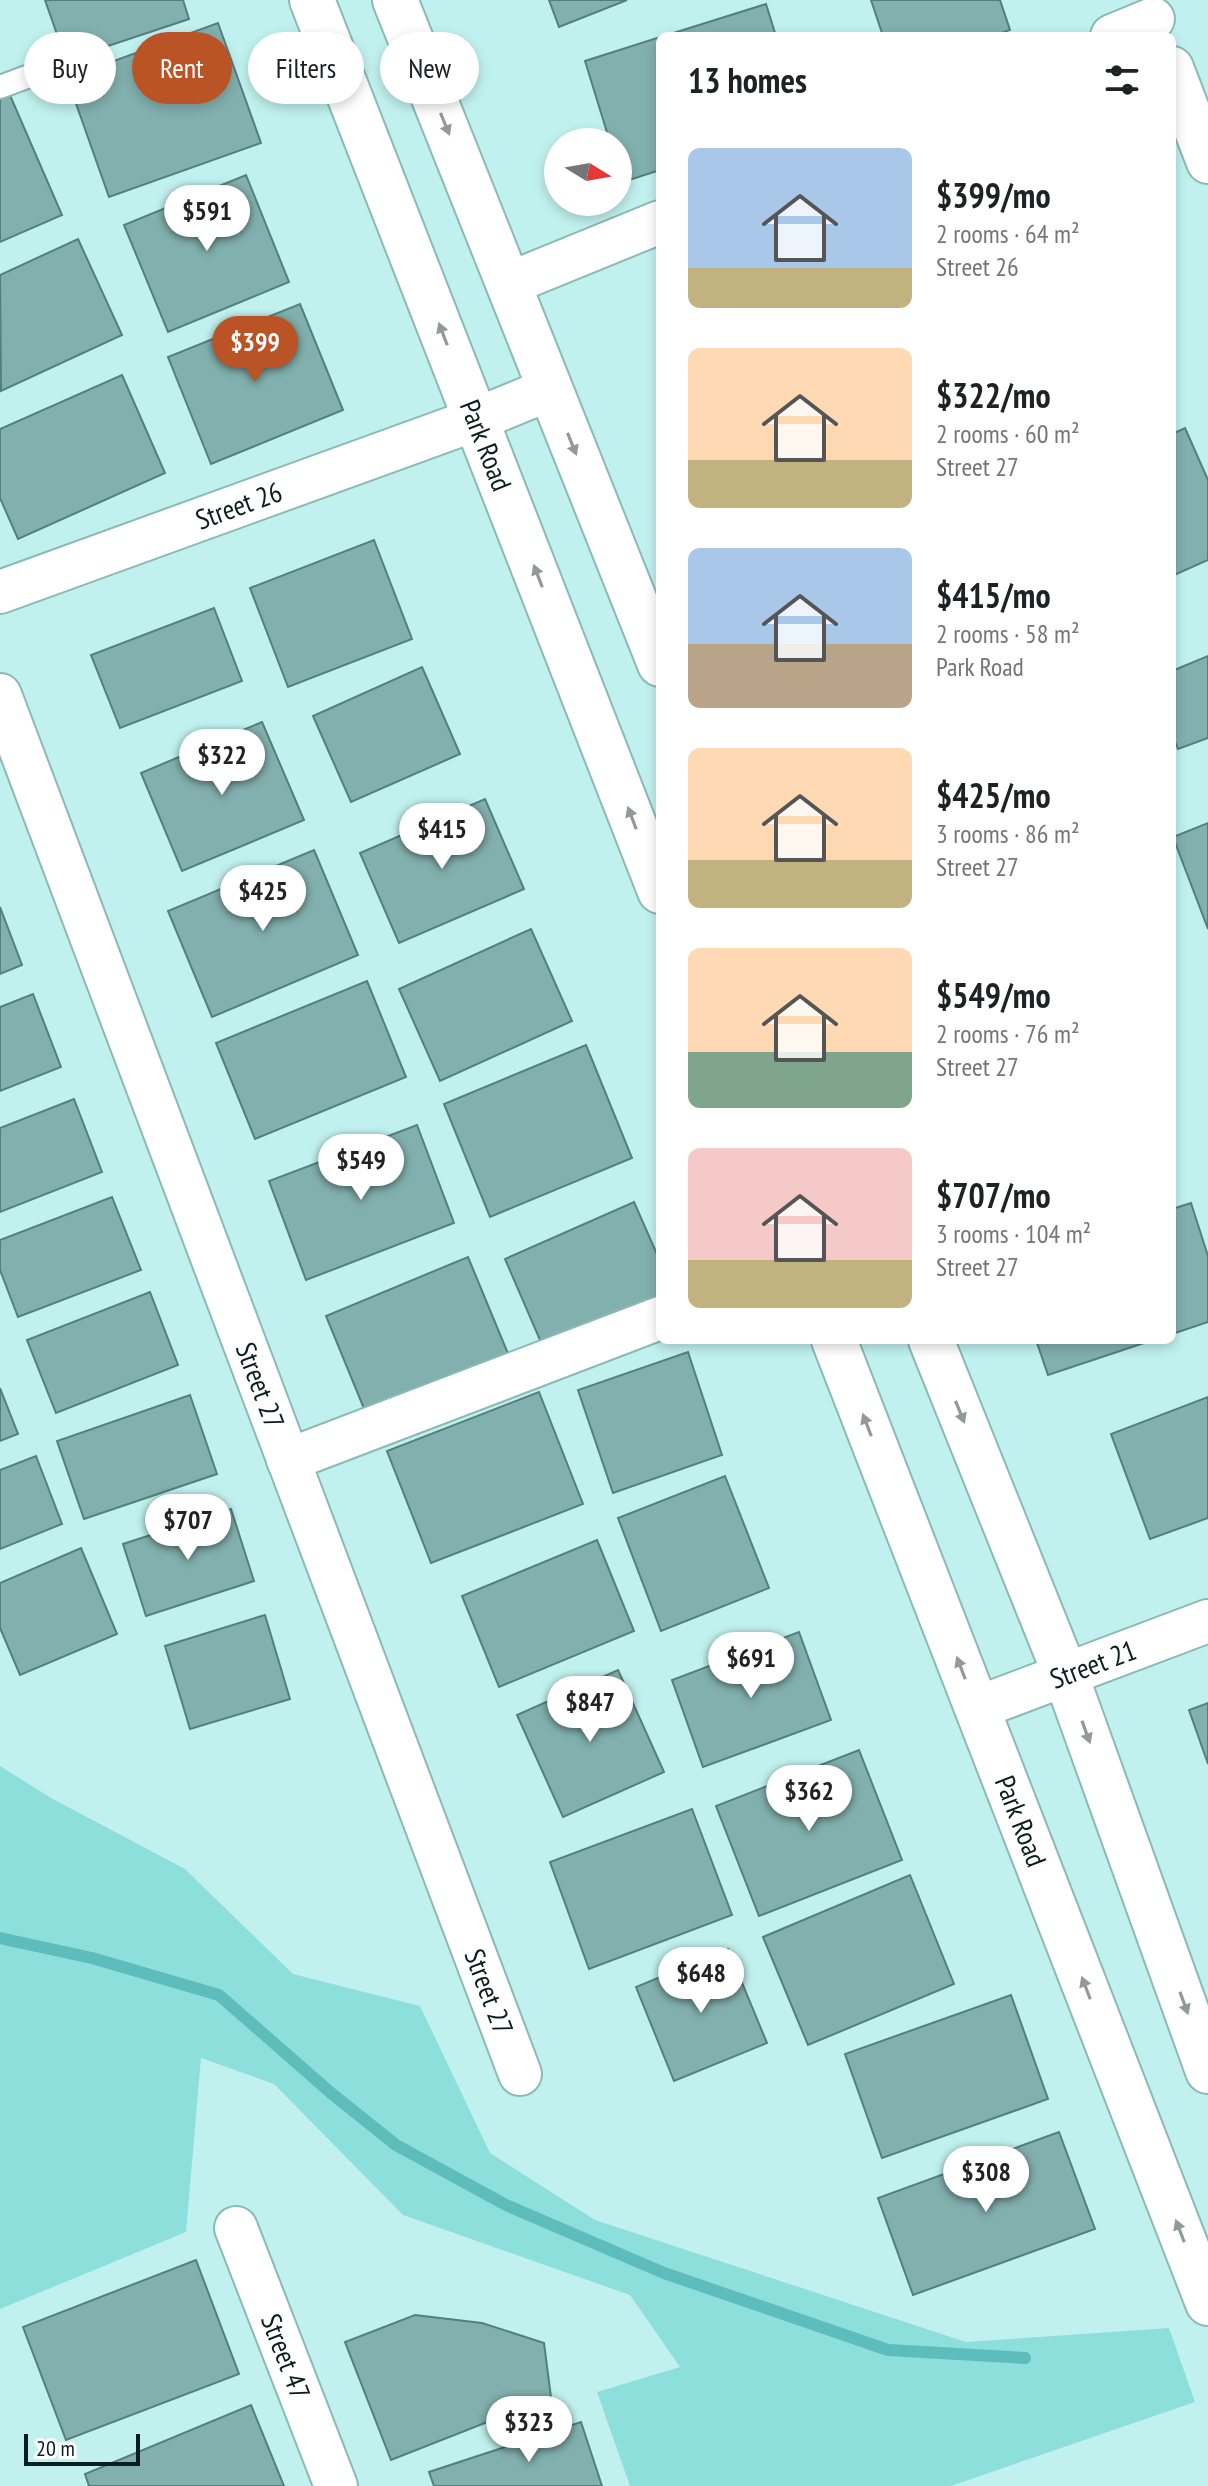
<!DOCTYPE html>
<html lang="en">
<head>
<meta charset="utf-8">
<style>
  :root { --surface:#fff; --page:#f6f6f6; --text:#202124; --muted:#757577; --accent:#ba5426 }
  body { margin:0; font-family:"PT Sans Narrow",sans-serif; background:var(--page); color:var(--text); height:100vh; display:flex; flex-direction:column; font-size:30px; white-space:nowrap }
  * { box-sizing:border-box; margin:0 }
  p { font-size:26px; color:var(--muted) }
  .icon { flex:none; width:44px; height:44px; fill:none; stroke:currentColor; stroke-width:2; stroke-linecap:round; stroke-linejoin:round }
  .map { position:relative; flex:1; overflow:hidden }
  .details { position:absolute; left:656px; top:32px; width:520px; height:1312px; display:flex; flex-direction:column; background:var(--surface); border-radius:12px; box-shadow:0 4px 12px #0003 }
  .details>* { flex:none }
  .hud { position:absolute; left:24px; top:32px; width:512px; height:72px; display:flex; gap:16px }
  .needle { width:52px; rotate:101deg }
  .buttons { position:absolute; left:544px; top:128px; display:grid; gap:16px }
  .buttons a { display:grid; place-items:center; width:88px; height:88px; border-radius:50%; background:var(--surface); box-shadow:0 4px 12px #0003; font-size:40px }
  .scale { position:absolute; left:24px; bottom:20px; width:116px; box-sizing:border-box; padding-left:8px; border:4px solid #0b1e1d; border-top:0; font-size:22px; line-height:28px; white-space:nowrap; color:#0b1e1d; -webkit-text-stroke:6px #fff; paint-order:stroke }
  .price { position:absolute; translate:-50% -68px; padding:0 18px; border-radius:28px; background:#fff; color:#222; font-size:26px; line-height:52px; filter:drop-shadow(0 2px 4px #0008) }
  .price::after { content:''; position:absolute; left:50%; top:48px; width:24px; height:18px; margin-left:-12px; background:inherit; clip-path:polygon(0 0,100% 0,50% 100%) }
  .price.active { background:var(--accent); color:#fff }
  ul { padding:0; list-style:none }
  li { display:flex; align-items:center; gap:24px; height:200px; padding:0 32px }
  li span { display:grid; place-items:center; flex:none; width:224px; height:160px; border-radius:12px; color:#555 }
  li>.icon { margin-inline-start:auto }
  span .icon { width:96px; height:96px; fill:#fffc; stroke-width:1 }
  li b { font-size:34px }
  h2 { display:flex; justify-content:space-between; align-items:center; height:96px; padding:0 32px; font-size:34px }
  .pill { padding:0 28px; border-radius:36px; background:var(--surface); box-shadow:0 4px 12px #0003; font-size:28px; line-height:72px }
  .pill.active { background:var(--accent); color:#fff }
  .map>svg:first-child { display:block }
</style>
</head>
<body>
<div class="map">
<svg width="1208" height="2486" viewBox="0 0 1208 2486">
  <rect width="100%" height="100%" fill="#c1f1ef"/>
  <path fill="#8ddfdc" d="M0,1766L51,1798L185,1869L293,1974L420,2006L490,2153L595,2220L966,2342L1169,2328L1195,2402L951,2486H630L597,2392L680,2367L630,2295L403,2215L274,2084L201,2058L186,2232L0,2309Z"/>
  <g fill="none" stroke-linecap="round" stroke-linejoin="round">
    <path stroke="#5dbdba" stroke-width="12" d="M0,1938L92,1958L219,1995L331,2093L396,2145L506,2205L664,2273L888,2350L1025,2358"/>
  </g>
  <g fill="#82b0ae" stroke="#53807e" stroke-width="2">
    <path d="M45,0H183L189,19L66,60Z"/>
    <path d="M549,0H627L559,27Z"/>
    <path d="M871,0H1000L1010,30L993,36H883Z"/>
    <path d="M766,4L776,36H664Z"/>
    <path d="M218,23L261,143L109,197L67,78Z"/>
    <path d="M660,37V170L623,182L618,167V142H610L585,61Z"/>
    <path d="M9,93L62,215L0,242V97Z"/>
    <path d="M246,175L289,282L168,332L124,225Z"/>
    <path d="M78,239L122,335L1,391L0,275Z"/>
    <path d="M300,304L343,410L211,464L168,357Z"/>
    <path d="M122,375L165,473L18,539L0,498V429Z"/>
    <path d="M1185,428L1208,480V560L1172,576V434Z"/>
    <path d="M374,540L412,639L288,687L250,588Z"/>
    <path d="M214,608L242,681L120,728L91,655Z"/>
    <path d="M1208,656V738L1178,749L1172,735V671Z"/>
    <path d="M422,667L460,754L351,802L313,716Z"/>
    <path d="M262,722L304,820L182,871L141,773Z"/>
    <path d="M485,799L524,889L399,943L360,853Z"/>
    <path d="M1208,823V929L1173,837Z"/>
    <path d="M314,850L358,955L212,1017L168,911Z"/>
    <path d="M0,907L22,965L0,974Z"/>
    <path d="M531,929L572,1021L440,1081L399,989Z"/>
    <path d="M367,981L406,1077L255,1139L216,1043Z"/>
    <path d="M33,994L61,1067L0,1091V1007Z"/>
    <path d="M586,1045L632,1158L490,1217L444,1104Z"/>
    <path d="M74,1099L102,1172L0,1212V1128Z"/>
    <path d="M417,1125L454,1223L306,1280L269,1181Z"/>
    <path d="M112,1197L141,1270L18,1317L0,1270V1240Z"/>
    <path d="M634,1202L660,1261V1295L543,1347L505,1259Z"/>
    <path d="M1191,1203L1208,1256V1322L1172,1334V1209Z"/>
    <path d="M468,1257L509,1356L367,1416L326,1316Z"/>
    <path d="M150,1292L178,1365L56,1413L27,1340Z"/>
    <path d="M1036,1340H1153L1048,1375Z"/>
    <path d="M688,1352L722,1455L613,1493L578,1390Z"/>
    <path d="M0,1388L18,1434L0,1441Z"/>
    <path d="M539,1392L583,1504L431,1563L387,1451Z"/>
    <path d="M190,1395L217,1474L84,1519L57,1441Z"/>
    <path d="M1208,1397V1518L1150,1539L1111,1434Z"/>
    <path d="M36,1456L62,1524L0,1549V1470Z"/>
    <path d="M725,1476L769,1588L661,1631L618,1518Z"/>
    <path d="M231,1509L254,1581L146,1616L123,1544Z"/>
    <path d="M597,1540L634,1631L499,1687L462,1596Z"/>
    <path d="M81,1548L117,1634L20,1675L0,1628V1583Z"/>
    <path d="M265,1615L290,1699L190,1729L165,1646Z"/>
    <path d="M799,1632L831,1720L703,1767L672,1680Z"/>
    <path d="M618,1670L664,1772L563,1817L517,1715Z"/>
    <path d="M1208,1703V1764L1189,1710Z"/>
    <path d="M859,1750L902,1860L759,1916L716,1806Z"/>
    <path d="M692,1809L732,1915L589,1969L550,1862Z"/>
    <path d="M910,1875L954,1984L808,2045L763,1937Z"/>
    <path d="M728,1949L767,2043L674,2081L636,1987Z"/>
    <path d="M1011,1995L1048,2099L882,2158L845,2054Z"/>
    <path d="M1059,2132L1095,2229L913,2295L878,2198Z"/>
    <path d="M196,2260L239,2374L66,2440L23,2327Z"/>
    <path d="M415,2315L482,2323L544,2343L551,2397L391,2460L345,2342Z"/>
    <path d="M251,2405L284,2486H89L85,2474Z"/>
    <path d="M581,2422L602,2486H434L429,2472Z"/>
  </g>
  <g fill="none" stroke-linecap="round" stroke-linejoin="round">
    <defs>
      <path id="lane" d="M0,87L32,75"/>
      <g id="street">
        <path d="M1112,36L1153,19"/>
        <path d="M1172,68L1208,162"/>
        <path d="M508,284L660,222"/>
        <path id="s1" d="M0,592L477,419L550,389"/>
        <path id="s2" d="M0,695L520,2074"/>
        <path d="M288,1460L660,1318"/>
        <path id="s3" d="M977,1708L1208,1621"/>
        <path id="s4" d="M236,2228L336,2486"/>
      </g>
      <g id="secondary">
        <path id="s5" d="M312,0L660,891"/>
        <path d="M395,0L660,664"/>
        <path id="s6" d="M834,1340L1208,2303"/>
        <path d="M931,1340L1066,1676L1208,2071"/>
      </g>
    </defs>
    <use href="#lane" stroke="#8ab9b7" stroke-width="26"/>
    <use href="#street" stroke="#8ab9b7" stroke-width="46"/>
    <use href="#secondary" stroke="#8ab9b7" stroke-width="48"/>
    <use href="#lane" stroke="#fff" stroke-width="22"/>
    <use href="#street" stroke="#fff" stroke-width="42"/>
    <use href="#secondary" stroke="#fff" stroke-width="44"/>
  </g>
  <defs><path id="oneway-solid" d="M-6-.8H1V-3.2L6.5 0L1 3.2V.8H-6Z" transform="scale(2)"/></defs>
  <g fill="#919a99">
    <use href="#oneway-solid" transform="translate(445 124) rotate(68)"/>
    <use href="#oneway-solid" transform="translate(443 334) rotate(-111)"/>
    <use href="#oneway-solid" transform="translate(572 444) rotate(68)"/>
    <use href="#oneway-solid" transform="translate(538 576) rotate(-111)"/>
    <use href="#oneway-solid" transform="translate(632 818) rotate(-111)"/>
    <use href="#oneway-solid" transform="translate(960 1412) rotate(68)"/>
    <use href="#oneway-solid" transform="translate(867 1425) rotate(-111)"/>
    <use href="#oneway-solid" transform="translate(961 1668) rotate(-111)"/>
    <use href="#oneway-solid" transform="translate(1086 1732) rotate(70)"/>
    <use href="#oneway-solid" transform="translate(1086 1988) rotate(-111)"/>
    <use href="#oneway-solid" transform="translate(1184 2003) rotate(70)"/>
    <use href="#oneway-solid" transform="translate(1180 2231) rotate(-111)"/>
  </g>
  <g text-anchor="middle" stroke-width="8" stroke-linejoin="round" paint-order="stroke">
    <g font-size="28" fill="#0b1e1d" stroke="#fff">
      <text dy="10" stroke="none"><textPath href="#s5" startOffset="478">Park Road</textPath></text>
      <text dy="10" stroke="none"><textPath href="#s1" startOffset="254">Street 26</textPath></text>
      <text dy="10" stroke="none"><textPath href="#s2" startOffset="738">Street 27</textPath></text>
      <text dy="10" stroke="none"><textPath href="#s3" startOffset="124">Street 21</textPath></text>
      <text dy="10" stroke="none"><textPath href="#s6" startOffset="516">Park Road</textPath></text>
      <text dy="10" stroke="none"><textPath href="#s2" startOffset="1386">Street 27</textPath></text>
      <text dy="10" stroke="none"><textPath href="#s4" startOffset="138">Street 47</textPath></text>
    </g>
  </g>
</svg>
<div class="buttons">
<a><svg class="needle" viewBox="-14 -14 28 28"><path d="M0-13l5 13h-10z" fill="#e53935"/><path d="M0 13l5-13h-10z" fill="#757577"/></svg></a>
</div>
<div class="scale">20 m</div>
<b class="price" style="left:207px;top:253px">$591</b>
<b class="price active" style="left:255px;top:384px">$399</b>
<b class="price" style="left:222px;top:797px">$322</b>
<b class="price" style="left:442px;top:871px">$415</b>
<b class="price" style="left:263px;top:933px">$425</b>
<b class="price" style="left:361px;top:1202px">$549</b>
<b class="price" style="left:188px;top:1562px">$707</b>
<b class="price" style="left:751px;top:1700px">$691</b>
<b class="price" style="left:590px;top:1744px">$847</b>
<b class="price" style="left:809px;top:1833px">$362</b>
<b class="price" style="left:701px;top:2015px">$648</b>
<b class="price" style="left:986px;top:2214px">$308</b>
<b class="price" style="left:529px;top:2464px">$323</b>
<div class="hud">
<a class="pill">Buy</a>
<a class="pill active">Rent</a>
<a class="pill">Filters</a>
<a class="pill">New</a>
</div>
<section class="details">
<h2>13 homes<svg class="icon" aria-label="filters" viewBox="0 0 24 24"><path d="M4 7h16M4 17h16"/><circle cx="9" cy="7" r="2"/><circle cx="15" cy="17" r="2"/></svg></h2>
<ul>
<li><span style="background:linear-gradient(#a9c7e8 75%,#c2b280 0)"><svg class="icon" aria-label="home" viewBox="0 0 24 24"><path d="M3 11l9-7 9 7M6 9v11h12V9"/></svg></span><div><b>$399/mo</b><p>2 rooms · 64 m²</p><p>Street 26</p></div></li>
<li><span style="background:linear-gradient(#ffd9b3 70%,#c2b280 0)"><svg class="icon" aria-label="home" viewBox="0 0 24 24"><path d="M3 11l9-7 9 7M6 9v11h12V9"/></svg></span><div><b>$322/mo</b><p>2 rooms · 60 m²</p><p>Street 27</p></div></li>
<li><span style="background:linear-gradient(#a9c7e8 60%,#b9a48a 0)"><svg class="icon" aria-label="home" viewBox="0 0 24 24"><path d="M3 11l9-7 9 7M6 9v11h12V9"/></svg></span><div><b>$415/mo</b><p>2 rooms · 58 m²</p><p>Park Road</p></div></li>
<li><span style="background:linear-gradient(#ffd9b3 70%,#c2b280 0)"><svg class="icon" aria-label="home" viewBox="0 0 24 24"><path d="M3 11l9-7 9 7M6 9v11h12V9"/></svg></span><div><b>$425/mo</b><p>3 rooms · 86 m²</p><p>Street 27</p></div></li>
<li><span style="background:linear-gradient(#ffd9b3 65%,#7fa58c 0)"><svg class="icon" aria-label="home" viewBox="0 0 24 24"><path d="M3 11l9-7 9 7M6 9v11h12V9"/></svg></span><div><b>$549/mo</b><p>2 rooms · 76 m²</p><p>Street 27</p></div></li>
<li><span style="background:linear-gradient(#f6c9c9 70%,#c2b280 0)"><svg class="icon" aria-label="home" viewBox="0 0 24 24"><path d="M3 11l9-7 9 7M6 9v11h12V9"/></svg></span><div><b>$707/mo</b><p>3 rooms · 104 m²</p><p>Street 27</p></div></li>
</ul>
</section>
</div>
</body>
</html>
